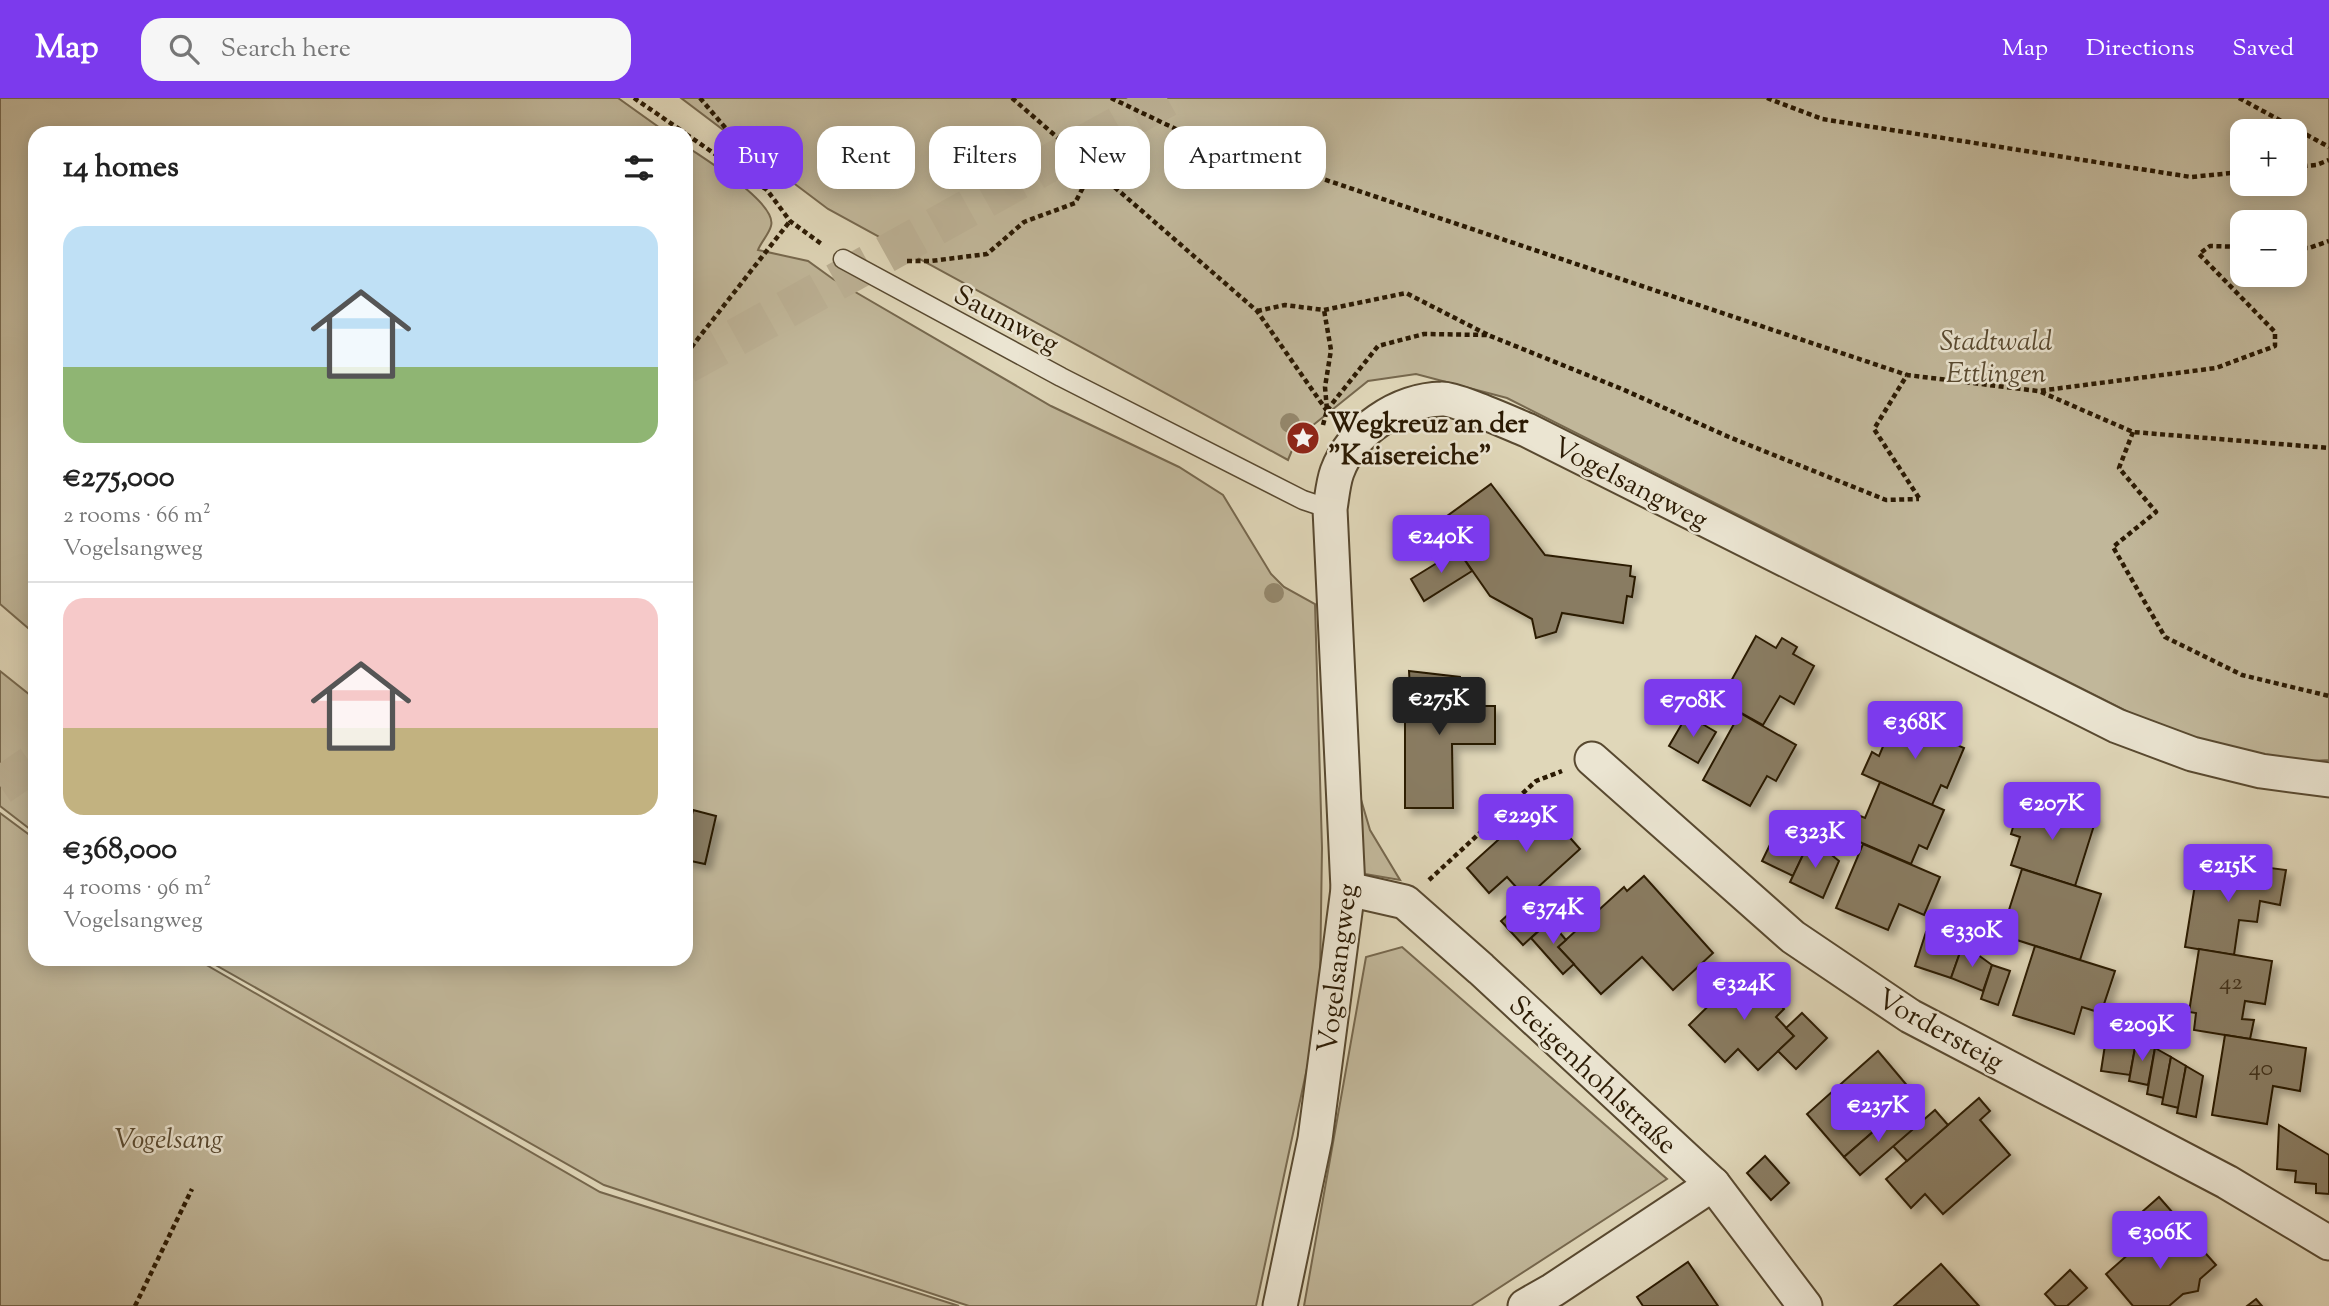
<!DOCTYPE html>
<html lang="en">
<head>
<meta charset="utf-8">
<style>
  :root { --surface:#fff; --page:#f6f6f6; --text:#222; --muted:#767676; --line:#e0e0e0; --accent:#7c3aed }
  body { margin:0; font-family:"Sorts Mill Goudy",serif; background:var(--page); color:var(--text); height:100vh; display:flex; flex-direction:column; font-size:26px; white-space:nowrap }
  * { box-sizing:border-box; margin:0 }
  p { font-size:23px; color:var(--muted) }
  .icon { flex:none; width:38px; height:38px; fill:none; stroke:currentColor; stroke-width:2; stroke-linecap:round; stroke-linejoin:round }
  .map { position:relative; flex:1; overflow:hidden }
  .details { position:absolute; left:28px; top:28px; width:665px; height:840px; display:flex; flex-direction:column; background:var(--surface); border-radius:21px; box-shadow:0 4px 18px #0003 }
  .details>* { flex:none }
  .banner { position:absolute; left:714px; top:28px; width:665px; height:63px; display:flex; gap:14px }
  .buttons { position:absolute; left:2230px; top:21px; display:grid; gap:14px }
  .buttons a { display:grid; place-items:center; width:77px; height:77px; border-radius:14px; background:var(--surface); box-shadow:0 4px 18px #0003; font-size:35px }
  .price { position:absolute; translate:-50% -60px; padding:0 16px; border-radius:7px; background:var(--accent); color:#fff; font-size:23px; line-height:46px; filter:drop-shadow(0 2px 4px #0008) }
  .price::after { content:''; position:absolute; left:50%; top:42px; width:21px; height:16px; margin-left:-10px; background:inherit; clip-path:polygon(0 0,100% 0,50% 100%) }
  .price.current { background:#222; color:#fff }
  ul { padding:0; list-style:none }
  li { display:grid; align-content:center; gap:14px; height:371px; padding:0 35px }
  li+li { border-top:2px solid var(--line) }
  li span { display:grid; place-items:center; height:217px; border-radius:21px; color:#555 }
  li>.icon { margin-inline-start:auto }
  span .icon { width:126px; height:126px; fill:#fffc; stroke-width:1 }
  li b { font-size:30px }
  h2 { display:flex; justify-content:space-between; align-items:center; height:84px; padding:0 35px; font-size:30px }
  .tag { padding:0 24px; border-radius:21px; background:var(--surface); box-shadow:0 4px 18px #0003; font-size:24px; line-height:63px }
  .tag.current { background:var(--accent); color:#fff }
  header { display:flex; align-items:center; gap:42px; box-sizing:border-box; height:98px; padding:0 35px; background:var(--accent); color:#fff }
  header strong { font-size:33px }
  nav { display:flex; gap:38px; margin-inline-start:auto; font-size:24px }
  .search { width:490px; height:63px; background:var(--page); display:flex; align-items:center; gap:18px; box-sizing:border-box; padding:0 24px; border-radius:21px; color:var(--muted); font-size:26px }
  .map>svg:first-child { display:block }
</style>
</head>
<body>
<header>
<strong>Map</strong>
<div class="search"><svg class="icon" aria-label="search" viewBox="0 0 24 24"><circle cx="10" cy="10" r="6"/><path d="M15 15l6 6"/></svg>Search here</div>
<nav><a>Map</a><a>Directions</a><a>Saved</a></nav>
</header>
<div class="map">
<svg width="2329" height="1208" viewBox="0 0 2329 1208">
  <defs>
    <filter id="shadow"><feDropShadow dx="6" dy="6" stdDeviation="3.5" flood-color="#0004"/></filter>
  </defs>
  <rect width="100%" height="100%" fill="#e0d7b9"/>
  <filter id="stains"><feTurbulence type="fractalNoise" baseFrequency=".00286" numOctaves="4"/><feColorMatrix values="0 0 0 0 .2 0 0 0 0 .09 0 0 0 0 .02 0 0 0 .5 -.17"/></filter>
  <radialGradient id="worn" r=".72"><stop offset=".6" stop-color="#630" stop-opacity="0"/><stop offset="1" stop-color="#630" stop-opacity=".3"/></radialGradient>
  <g fill="#c1b79a" stroke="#76684e" stroke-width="2" fill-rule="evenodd">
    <path d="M0,0H618L667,35H35V536L0,506Z"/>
    <path d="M681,0H2329V662L2278,665L2156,628L1507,300L1416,276L1368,283L1297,340L1288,362L828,111ZM2242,33H2294V86H2242ZM2242,124H2294V177H2242Z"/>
    <path d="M686,48C704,61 778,105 771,128C769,136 761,144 758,152L808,163L833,181L1051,308L1179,369L1223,397L1271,476L1284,489L1315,506L1322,750L1320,881L1315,933L1256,1208H969L604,1087L205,861H686Z"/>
    <path d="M0,573L35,601V735L0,708Z"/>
    <path d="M1357,688L1370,732L1400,782L1365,776L1355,763Z"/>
    <path d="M0,715L35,741V861H196L600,1094L959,1208H0Z"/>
    <path d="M1402,849L1667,1081L1471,1208H1304L1366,859Z"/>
  </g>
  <g fill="#897c62" stroke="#2b1a03" stroke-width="2" filter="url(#shadow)">
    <path d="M1491,386L1545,457L1631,468L1630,478L1635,479L1632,499L1627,498L1623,525L1562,515L1556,534L1536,540L1532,521L1490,498L1458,452L1464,445L1443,421Z"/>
    <path d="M1458,452L1472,473L1424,503L1411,481Z"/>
    <path d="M1756,538L1776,550L1782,540L1797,549L1793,556L1814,568L1794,606L1780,598L1763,627L1720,603Z"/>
    <path d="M1409,573L1460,579L1461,608H1495V646H1452L1453,710H1405V611H1411Z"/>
    <path d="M1740,615L1796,647L1776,683L1767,678L1750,708L1703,682Z"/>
    <path d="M1687,617L1716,634L1698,665L1669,648Z"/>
    <path d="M1895,620L1927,634L1930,627L1946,634L1943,641L1964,650L1947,690L1941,687L1932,707L1862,676L1872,654L1879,658Z"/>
    <path d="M1880,684L1944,712L1927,751L1919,747L1911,766L1848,739L1858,717L1865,720Z"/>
    <path d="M2032,698L2044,701L2041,711L2058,717L2060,709L2096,721L2075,788L2011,767L2020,739L2011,736L2016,719L2024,722Z"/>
    <path d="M1539,705L1580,751L1526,800L1507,779L1489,795L1467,770Z"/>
    <path d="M693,712L716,718L705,766L686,762V743Z"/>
    <path d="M1785,716L1811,740L1793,778L1762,763Z"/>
    <path d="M1811,740L1839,763L1823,800L1790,784Z"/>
    <path d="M1863,746L1940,779L1924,817L1899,806L1888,832L1836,810Z"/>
    <path d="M2218,762L2236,765L2235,774L2261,778L2263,769L2286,772L2280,807L2260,803L2257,824L2239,822L2234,857L2185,849L2198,768L2217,771Z"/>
    <path d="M2022,771L2101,796L2080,862L2001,837Z"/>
    <path d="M1644,778L1713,855L1673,892L1642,859L1601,896L1558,849L1624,789L1627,793Z"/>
    <path d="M1533,794L1555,818L1523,847L1501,823Z"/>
    <path d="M1550,823L1566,842L1558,849L1574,866L1563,876L1531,840Z"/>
    <path d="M1926,834L1963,846L1951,880L1915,868Z"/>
    <path d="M1963,846L1992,867L1983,893L1951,880Z"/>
    <path d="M2035,848L2115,873L2101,915L2082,909L2074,936L2013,917Z"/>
    <path d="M2199,851L2272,863L2265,906L2245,903L2242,921L2254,922L2250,941L2194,932L2196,915L2189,914Z"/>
    <path d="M1992,867L2010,873L1998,907L1981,901Z"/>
    <path d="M1746,871L1784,911L1776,919L1794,938L1758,972L1738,951L1725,964L1689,927Z"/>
    <path d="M1802,915L1827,940L1796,971L1778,953L1794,938L1786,930Z"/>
    <path d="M2107,934L2137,939L2130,977L2101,973Z"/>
    <path d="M2225,937L2306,950L2300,993L2273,988L2267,1026L2212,1017Z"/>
    <path d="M2137,939L2155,950L2148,987L2129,983Z"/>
    <path d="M2155,950L2171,959L2164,1000L2147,996Z"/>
    <path d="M1878,953L1915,997L1844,1059L1807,1016Z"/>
    <path d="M2171,959L2186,968L2179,1010L2162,1006Z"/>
    <path d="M2186,968L2203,978L2196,1019L2177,1015Z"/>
    <path d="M1979,1000L1990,1013L1980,1022L2010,1057L1943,1116L1925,1096L1911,1110L1886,1081Z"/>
    <path d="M1935,1012L1948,1027L1907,1063L1893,1048Z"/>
    <path d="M1896,1014L1912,1032L1860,1077L1844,1059Z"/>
    <path d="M2279,1027L2329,1057V1096L2316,1095V1086L2295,1084L2296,1073L2277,1071Z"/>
    <path d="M1765,1058L1789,1085L1771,1102L1747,1075Z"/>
    <path d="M2159,1099L2186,1130L2176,1139L2164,1125L2149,1139L2134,1121Z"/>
    <path d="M2164,1125L2190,1156L2199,1148L2216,1167L2200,1181L2198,1193L2183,1196L2169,1208H2133L2106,1176Z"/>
    <path d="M1688,1164L1718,1208H1643L1637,1199Z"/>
    <path d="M1941,1166L1979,1208H1894Z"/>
    <path d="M2070,1172L2087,1190L2067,1208H2056L2045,1196Z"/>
    <path d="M2256,1201L2262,1208H2247Z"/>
  </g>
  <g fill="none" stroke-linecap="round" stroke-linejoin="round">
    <g stroke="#bcb195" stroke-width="38" stroke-dasharray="38 19" stroke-linecap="butt">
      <path d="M686,267L1167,0"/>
      <path d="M0,688L35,664"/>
    </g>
    <defs>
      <path id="lane" d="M843,161L1061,279L1303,402L1330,411"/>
      <g id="street">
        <path d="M1592,661L1793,839L1910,918L2227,1084L2329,1145"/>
        <path d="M1348,791L1405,804L1481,871L1713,1086L1805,1208"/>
        <path d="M1280,1208L1315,1041L1348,791L1330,411C1332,399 1333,385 1337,374C1352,333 1398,302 1442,301C1454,300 1512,326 1527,332L2117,628L2192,656L2261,673L2329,682"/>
        <path d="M1525,1208L1553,1192L1713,1086"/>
      </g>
    </defs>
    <use href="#lane" stroke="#584930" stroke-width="21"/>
    <use href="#street" stroke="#584930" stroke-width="37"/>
    <g stroke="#2b1a03" stroke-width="4.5" stroke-dasharray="5 3.5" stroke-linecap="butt">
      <path d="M634,0L685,35"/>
      <path d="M700,0L752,61L766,91"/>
      <path d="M1012,0L1257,213L1327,313"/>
      <path d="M1111,0L1180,33L1907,277"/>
      <path d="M1767,0L1822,21L2191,79L2242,74"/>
      <path d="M2239,0L2329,49"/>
      <path d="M686,36L767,92L790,123L823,147"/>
      <path d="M2294,69L2316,67L2329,62"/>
      <path d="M2294,150H2309L2329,143"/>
      <path d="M907,163H931L987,156L1024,124L1075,105L1093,70"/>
      <path d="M1257,213L1285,207L1324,212L1406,195L1488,237"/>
      <path d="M686,256L790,123"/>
      <path d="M2041,294L2133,334L2329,350"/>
      <path d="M1327,312L1378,248L1424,236L1488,237L1622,291L1729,339L1886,402L1919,401"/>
      <path d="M1323,327L1327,312L1325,289L1331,252L1324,212"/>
      <path d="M2133,334L2119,370L2156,414L2113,449L2165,539L2242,577L2329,598"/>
      <path d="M1919,400L1874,331L1907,277L2038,293L2216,270L2275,248V234L2199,156L2210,148L2242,149"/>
      <path d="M1429,782L1536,683L1562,673"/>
      <path d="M135,1208L192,1091"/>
    </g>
    <use href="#lane" stroke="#ebe5d2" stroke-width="18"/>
    <use href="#street" stroke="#ebe5d2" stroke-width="33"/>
  </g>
  <g fill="#95896e">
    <circle cx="1290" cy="325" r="10"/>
    <circle cx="1274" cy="495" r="10"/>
  </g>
  <defs>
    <symbol id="sight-disc" viewBox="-11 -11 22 22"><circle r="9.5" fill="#8f2418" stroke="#ebe5d2"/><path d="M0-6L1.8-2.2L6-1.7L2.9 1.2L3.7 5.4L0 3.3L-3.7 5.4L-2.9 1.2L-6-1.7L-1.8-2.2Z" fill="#fff"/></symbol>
  </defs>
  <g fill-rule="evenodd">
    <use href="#sight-disc" x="1284" y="321" width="38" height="38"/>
  </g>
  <g text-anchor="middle" stroke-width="5" stroke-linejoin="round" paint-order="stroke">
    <g font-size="24" fill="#42321b">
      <text x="2231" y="891">42</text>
      <text x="2261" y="977">40</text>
    </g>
    <g font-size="28" fill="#2b1a03" stroke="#ebe5d2">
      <text transform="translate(1007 220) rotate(28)" y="10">Saumweg</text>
      <text transform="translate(1631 384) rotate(27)" y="10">Vogelsangweg</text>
      <text transform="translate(1336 870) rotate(-83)" y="10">Vogelsangweg</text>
      <text transform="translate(1941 931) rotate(29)" y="10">Vordersteig</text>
      <text transform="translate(1594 976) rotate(43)" y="10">Steigenhohlstraße</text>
    </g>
    <g font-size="28" font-style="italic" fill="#584930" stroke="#ebe5d2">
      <text x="1996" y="252">Stadtwald<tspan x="1996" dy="32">Ettlingen</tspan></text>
      <text x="169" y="1050">Vogelsang</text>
    </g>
    <g font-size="28" font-weight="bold" fill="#2b1a03" stroke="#ebe5d2" text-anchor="start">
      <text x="1328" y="334">Wegkreuz an der<tspan x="1328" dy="32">"Kaisereiche"</tspan></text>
    </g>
  </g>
  <rect width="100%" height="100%" filter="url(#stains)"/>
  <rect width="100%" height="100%" fill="url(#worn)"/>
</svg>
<div class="buttons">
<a>+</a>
<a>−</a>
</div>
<b class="price" style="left:1441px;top:477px">€240K</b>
<b class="price current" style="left:1439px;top:639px">€275K</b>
<b class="price" style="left:1693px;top:641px">€708K</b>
<b class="price" style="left:1915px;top:663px">€368K</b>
<b class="price" style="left:2052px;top:744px">€207K</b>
<b class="price" style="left:1526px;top:756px">€229K</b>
<b class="price" style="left:1815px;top:772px">€323K</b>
<b class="price" style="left:2228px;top:806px">€215K</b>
<b class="price" style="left:1553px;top:848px">€374K</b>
<b class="price" style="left:1972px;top:871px">€330K</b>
<b class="price" style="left:1744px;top:924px">€324K</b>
<b class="price" style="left:2142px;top:965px">€209K</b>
<b class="price" style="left:1878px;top:1046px">€237K</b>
<b class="price" style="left:2160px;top:1173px">€306K</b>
<div class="banner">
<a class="tag current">Buy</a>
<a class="tag">Rent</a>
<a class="tag">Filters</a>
<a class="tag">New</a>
<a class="tag">Apartment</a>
</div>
<section class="details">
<h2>14 homes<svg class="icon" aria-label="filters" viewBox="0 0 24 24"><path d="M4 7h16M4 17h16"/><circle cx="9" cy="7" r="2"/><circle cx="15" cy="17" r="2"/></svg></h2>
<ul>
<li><span style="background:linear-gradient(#bfe0f5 65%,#8fb573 0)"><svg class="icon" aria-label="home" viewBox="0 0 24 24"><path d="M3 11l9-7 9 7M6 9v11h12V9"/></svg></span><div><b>€275,000</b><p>2 rooms · 66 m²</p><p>Vogelsangweg</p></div></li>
<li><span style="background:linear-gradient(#f6c9c9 60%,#c2b280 0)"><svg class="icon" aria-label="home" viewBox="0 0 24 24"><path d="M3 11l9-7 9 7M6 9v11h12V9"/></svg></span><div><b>€368,000</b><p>4 rooms · 96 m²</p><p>Vogelsangweg</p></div></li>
</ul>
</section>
</div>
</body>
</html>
